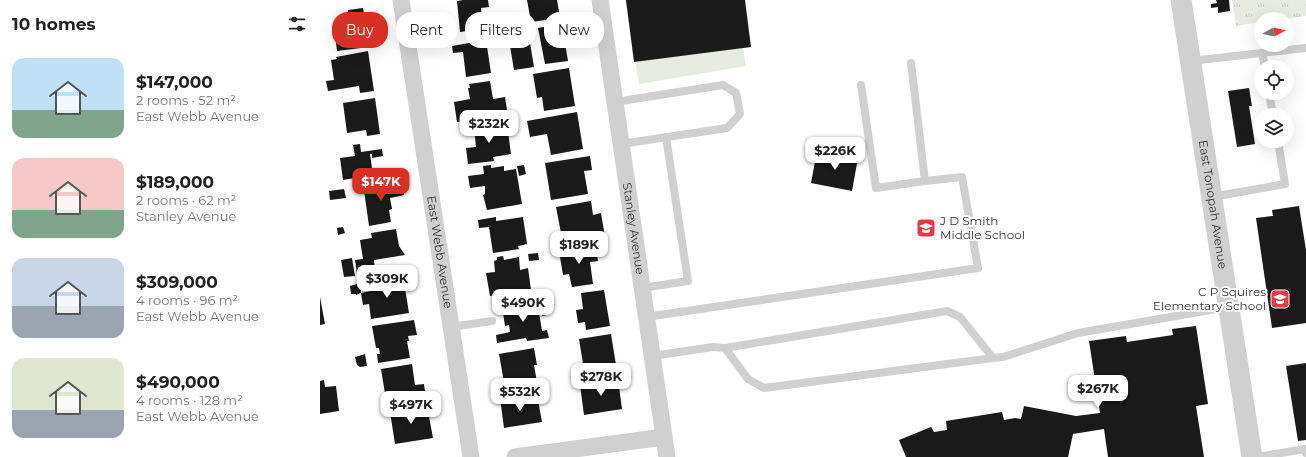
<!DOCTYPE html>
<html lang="en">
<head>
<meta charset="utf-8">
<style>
  :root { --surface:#fff; --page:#f6f6f6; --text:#222; --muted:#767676; --accent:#d93025 }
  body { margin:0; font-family:Montserrat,sans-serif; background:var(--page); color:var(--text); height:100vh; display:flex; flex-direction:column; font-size:15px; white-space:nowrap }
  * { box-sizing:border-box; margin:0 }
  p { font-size:13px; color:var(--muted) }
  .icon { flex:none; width:22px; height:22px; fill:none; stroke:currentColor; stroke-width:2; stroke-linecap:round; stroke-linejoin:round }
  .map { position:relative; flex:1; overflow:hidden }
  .sheet { display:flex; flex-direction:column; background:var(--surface); width:320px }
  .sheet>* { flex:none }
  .top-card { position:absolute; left:12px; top:12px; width:380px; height:36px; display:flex; gap:8px }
  .needle { width:26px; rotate:82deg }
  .tools { position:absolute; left:934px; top:12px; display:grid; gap:8px }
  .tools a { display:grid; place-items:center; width:40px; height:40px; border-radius:50%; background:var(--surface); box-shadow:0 4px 16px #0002; font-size:20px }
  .price { position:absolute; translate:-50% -34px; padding:0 9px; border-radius:8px; background:#fff; color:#222; font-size:13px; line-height:26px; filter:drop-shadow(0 1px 2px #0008) }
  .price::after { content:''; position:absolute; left:50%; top:24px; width:12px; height:9px; margin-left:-6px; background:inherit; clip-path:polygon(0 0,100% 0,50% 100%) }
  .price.current { background:var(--accent); color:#fff }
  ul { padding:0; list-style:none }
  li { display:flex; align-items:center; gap:12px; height:100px; padding:0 12px }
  li span { display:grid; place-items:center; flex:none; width:112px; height:80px; border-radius:12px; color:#555 }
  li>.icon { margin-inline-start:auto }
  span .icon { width:48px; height:48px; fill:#fffc; stroke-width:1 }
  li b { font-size:17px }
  h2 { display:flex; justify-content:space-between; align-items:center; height:48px; padding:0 12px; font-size:17px }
  .pill { padding:0 14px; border-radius:16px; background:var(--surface); box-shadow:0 4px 16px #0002; font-size:14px; line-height:36px }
  .pill.current { background:var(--accent); color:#fff }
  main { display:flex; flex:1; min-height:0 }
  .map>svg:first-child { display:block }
</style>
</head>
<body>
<main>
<section class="sheet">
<h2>10 homes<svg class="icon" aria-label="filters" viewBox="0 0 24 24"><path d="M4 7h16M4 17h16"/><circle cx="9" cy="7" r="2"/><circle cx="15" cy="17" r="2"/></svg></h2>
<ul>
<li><span style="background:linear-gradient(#bfe0f5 65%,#7fa58c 0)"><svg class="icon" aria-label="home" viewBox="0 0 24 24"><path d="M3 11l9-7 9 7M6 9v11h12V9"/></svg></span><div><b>$147,000</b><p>2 rooms · 52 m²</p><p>East Webb Avenue</p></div></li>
<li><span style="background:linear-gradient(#f6c9c9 65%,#7fa58c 0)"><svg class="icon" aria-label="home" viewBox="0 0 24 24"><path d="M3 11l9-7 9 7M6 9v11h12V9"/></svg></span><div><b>$189,000</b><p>2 rooms · 62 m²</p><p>Stanley Avenue</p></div></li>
<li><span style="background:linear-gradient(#c9d6e8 60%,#9aa5b1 0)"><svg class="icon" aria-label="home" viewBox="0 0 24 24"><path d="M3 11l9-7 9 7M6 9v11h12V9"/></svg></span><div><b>$309,000</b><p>4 rooms · 96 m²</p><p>East Webb Avenue</p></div></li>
<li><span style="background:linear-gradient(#dfe7d0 65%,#9aa5b1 0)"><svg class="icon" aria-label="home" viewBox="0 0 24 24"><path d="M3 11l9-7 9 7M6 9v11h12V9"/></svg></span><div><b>$490,000</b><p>4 rooms · 128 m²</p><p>East Webb Avenue</p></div></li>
</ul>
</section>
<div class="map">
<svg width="986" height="457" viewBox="0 0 986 457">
  <defs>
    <pattern id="park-tufts" width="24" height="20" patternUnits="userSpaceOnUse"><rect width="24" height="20" fill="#e6ecdf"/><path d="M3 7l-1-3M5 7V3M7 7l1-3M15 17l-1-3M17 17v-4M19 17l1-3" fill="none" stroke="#c6cbc0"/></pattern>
  </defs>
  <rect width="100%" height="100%" fill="#fff"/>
  <path fill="url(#park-tufts)" d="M912,0H986V16L964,19L956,16L941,19V22L916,26Z"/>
  <path fill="#e6ecdf" d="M305,0H415L426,66L319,84Z"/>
  <g fill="#1a1a1a">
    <path d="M143,0H168L169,7L161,8L163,29L140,32L137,1Z"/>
    <path d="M207,0H237L240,18L211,22Z"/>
    <path d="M306,0H425L431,47L314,62Z"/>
    <path d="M896,0H909L910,11L898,13V7L891,8V4L897,3Z"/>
    <path d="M43,8L49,47L17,51L14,27L21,26L20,18L29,17L28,10Z"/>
    <path d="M242,24L248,61L225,64L218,28Z"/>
    <path d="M166,40L171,73L146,77L143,52L133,53L132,46Z"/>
    <path d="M210,43L214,67L194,70L190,46Z"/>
    <path d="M48,51L54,91L40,93L39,86L8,91L6,81L14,80L11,60L17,59L16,57Z"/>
    <path d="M249,68L255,106L224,111L222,97L217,98L213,74Z"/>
    <path d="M170,81L173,99L185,97L187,110L160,114L161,118L137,122L134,102L150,99L148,88H150L149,84Z"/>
    <path d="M929,88L932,106H929L935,144L917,147L908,91Z"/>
    <path d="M55,98L60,134L47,136L46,130L27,133L23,103Z"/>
    <path d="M184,112L185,120L176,121L175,114Z"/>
    <path d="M257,112L263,149L231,155L227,134L210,137L207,121Z"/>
    <path d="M187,124L191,154L173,157L174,161L148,164L146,148L156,147L154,128Z"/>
    <path d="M40,144L41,152L62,149L63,156L52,158V154H50L53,175L23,180L20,158L35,156L33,145Z"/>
    <path d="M497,151L538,158L532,191L491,183Z"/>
    <path d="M270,156L272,170L264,171L268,194L231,200L225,163Z"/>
    <path d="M171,165V168L184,166V171L196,169L202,204L167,210L163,195L165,194V186L150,188L148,176L164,174L163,166Z"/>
    <path d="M204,165L206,174L199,176L197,166Z"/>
    <path d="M82,182L84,195L70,198L72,209L69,210L71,222L49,226L44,190L55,188L54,186L63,185V187H68L67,185Z"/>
    <path d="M24,189L26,198L10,200L9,191Z"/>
    <path d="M271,201L273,215L281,213L285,237L252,242L251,232L241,233L236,207Z"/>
    <path d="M979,206L986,250V323L952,328L936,218L953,216L952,210Z"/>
    <path d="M176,217V221L203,217L207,244L198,246L199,249L173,253L169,227L159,228L158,220Z"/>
    <path d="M23,227L25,233L18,235L17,228Z"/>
    <path d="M76,229L79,246L85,255L54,260L55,271L37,274L35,260L43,259L40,240L52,238L51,233Z"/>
    <path d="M276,246L278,261L270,262L273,284L252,287L249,274L243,275L239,251Z"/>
    <path d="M218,253L219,260L209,261L208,254Z"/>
    <path d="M183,256L184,260L199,257L200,270L208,268L211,290L170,296L166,273L175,272L174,261L177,260V257Z"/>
    <path d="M32,258L35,276L24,277L21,260Z"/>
    <path d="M80,276L82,288H85L89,313L51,319L49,304L43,305L41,293L60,289L59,280Z"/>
    <path d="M40,283L41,293L36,295V294H31L30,286Z"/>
    <path d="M223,289L225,296L219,297L218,290Z"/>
    <path d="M284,290L290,326L266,330L265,322L258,323L256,310L263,309L261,293Z"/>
    <path d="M0,297L5,324L0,325Z"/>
    <path d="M217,300L222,331L227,330L229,338L207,341L206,338L177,343L176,335L190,332L189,325L185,326L182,306Z"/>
    <path d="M226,301L227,315L222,316L219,302Z"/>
    <path d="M94,320L97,335L88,336L89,341H87L90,358L58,363L57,354H60L59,348H56L52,326Z"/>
    <path d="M876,326L888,404L876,406L884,457H788L784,429L753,434L748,457H586L579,440L611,427L614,432L627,430L626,421L682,412L684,420L695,418L701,419L704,406L756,416L780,413L769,341L806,336L807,342L853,335L852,329Z"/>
    <path d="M291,334L297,371L265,376L259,339Z"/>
    <path d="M214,348L217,365H214L217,382L185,388L179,354Z"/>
    <path d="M45,354L47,366L40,367L37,365L35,357Z"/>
    <path d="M986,363V440L978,441L966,366Z"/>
    <path d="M92,364L95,385L104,384L106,400L67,406L61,369Z"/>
    <path d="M298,379L302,409L264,415L260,385Z"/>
    <path d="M4,380L5,387L16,386L19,411L0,414V381Z"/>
    <path d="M196,395L197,403L218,400L222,422L184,428L180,398Z"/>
    <path d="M107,406L113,438L75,444L70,412Z"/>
  </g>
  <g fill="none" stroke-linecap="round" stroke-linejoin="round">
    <g stroke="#d0d0d0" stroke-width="8">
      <path d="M942,53L945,67"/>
      <path d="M871,61L986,48"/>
      <path d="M541,85L556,188L605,181"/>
      <path d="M949,93L953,115"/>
      <path d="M295,102L403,85L416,93L420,114L407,128L301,144"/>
      <path d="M892,197L965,184L958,141"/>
      <path d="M322,288L368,281L346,137"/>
      <path d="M326,317L658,268L642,177L605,181L591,63"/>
      <path d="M131,327L172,321"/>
      <path d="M332,356L393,347L405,348"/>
      <path d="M673,358L640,317L627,311L405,348L428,379L444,388L673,358L683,357L758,333L908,307"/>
      <path d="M937,457L985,449L986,453"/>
    </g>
    <g stroke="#d0d0d0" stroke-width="17">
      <path id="s1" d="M81,0L151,457"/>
      <path id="s2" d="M280,0L347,457"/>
      <path d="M195,457L344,437"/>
    </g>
    <path stroke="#d0d0d0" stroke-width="21" id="s3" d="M861,0L932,457"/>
  </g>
  <defs>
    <symbol id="school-square" viewBox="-11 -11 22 22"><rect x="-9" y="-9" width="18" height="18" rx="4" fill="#e63946" stroke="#fff"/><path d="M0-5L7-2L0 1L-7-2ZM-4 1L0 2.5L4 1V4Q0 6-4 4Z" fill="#fff"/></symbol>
  </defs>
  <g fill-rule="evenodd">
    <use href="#school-square" x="595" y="217" width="22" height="22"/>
    <use href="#school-square" x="949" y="288" width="22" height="22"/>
  </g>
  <g text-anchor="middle" stroke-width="4" stroke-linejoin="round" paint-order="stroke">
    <g font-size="12" fill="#333" stroke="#fff">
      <text dy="4" stroke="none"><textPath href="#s3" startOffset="207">East Tonopah Avenue</textPath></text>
      <text dy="4" stroke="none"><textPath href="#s2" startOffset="231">Stanley Avenue</textPath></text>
      <text dy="4" stroke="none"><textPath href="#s1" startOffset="255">East Webb Avenue</textPath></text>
    </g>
    <g font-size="12" fill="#333" stroke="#fff" text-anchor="start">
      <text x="620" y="225">J D Smith<tspan x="620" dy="14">Middle School</tspan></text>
      <text x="946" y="296" text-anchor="end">C P Squires<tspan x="946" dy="14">Elementary School</tspan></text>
    </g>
  </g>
</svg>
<div class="tools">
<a><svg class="needle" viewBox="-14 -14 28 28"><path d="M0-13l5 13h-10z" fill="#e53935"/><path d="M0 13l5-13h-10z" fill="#767676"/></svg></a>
<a><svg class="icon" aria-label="locate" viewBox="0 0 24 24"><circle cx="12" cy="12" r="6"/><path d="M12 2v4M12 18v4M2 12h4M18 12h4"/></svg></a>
<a><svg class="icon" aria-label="layers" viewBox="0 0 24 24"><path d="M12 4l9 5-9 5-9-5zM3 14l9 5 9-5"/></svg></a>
</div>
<b class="price" style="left:169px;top:144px">$232K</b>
<b class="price" style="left:515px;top:171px">$226K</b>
<b class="price current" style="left:61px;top:202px">$147K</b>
<b class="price" style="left:259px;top:265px">$189K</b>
<b class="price" style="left:67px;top:299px">$309K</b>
<b class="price" style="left:203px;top:323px">$490K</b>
<b class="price" style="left:281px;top:397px">$278K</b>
<b class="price" style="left:778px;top:409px">$267K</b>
<b class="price" style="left:200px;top:412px">$532K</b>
<b class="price" style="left:91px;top:425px">$497K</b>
<div class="top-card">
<a class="pill current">Buy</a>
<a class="pill">Rent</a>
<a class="pill">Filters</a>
<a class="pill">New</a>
</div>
</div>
</main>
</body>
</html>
